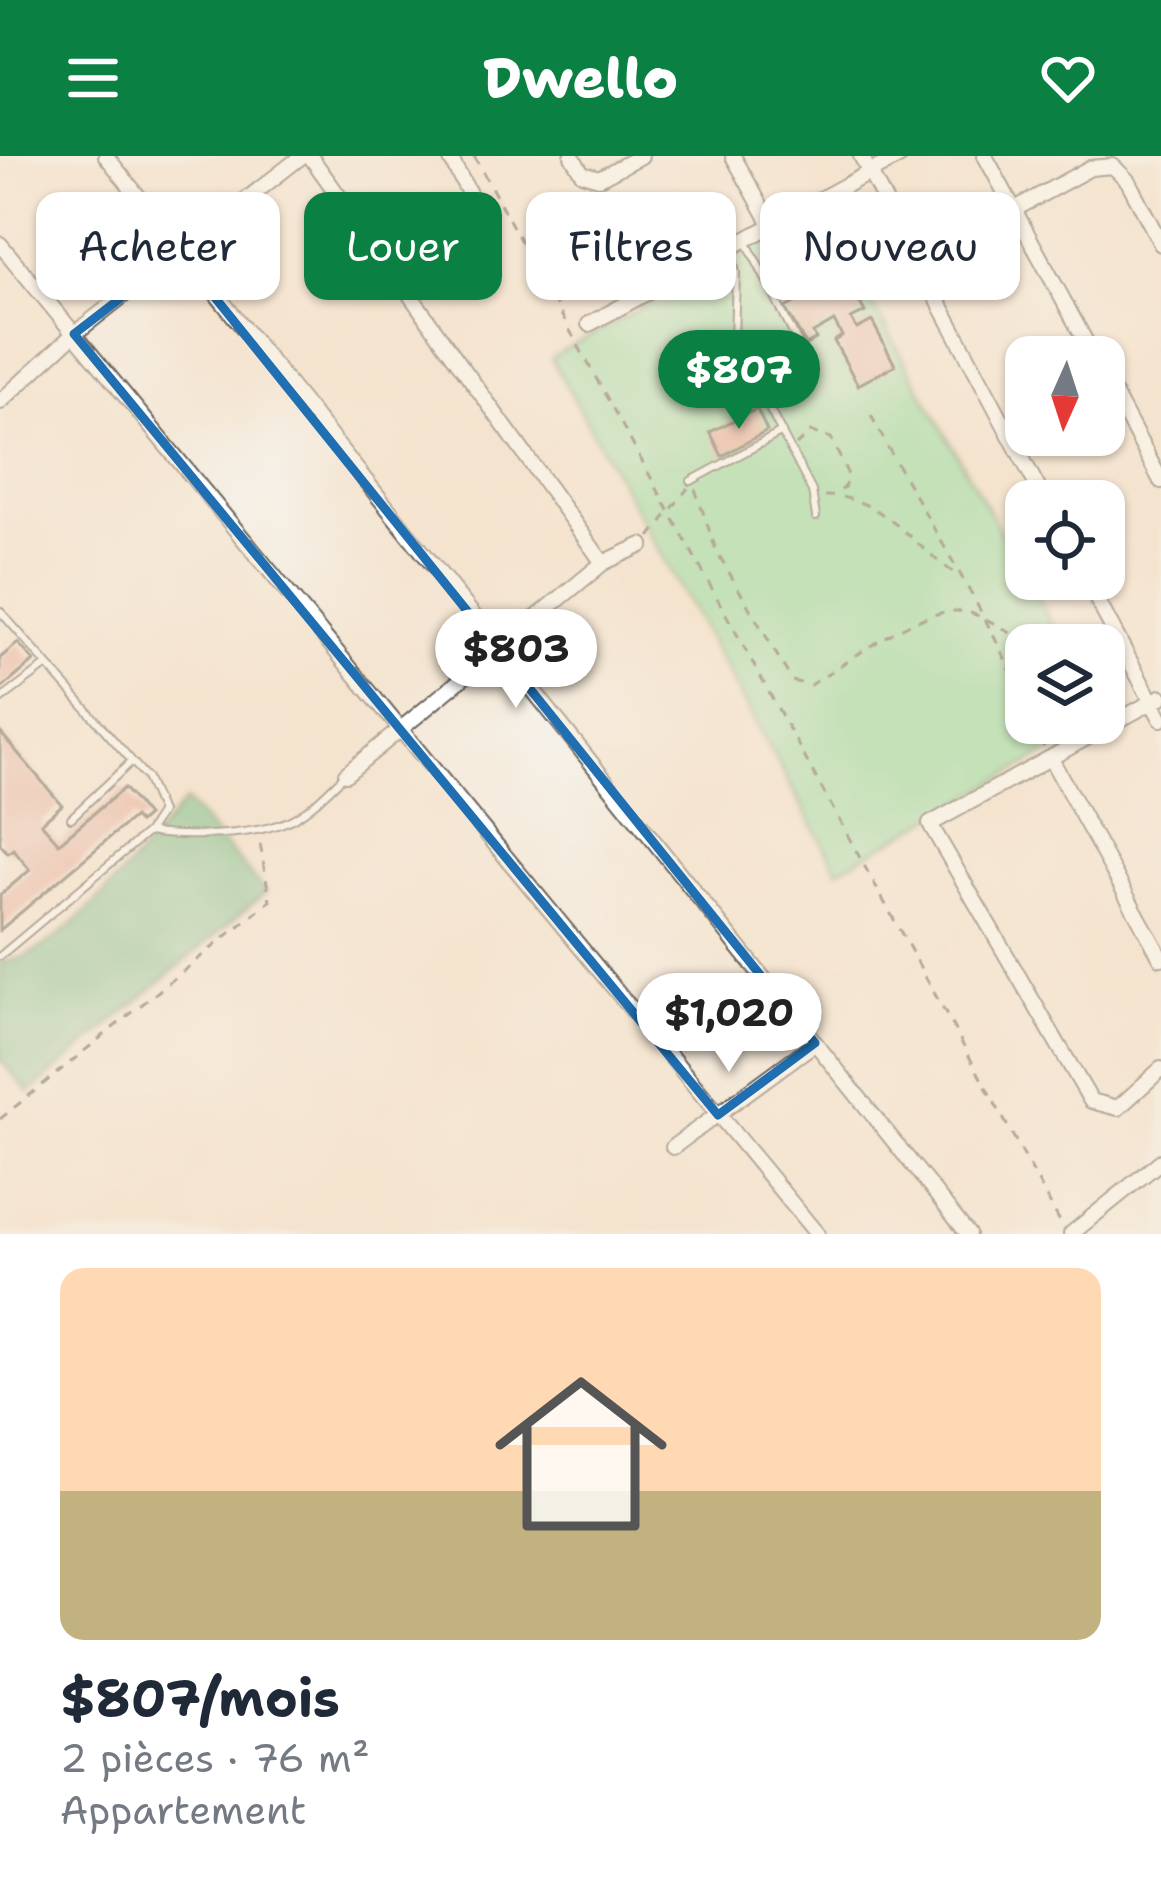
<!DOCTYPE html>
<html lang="fr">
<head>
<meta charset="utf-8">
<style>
  :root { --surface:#fff; --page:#f2f2f3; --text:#1f2937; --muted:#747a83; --accent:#0b8043 }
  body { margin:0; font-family:"Shantell Sans",sans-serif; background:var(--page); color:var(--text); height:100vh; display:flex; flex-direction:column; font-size:45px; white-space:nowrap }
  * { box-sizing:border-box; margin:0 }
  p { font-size:39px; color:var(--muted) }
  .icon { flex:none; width:66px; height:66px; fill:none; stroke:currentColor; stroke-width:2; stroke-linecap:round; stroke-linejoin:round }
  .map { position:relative; height:1078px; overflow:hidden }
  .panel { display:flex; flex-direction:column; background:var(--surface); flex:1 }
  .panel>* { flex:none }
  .banner { position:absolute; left:36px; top:36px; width:1089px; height:108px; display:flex; gap:24px }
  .needle { width:78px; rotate:183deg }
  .tools { position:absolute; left:1005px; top:180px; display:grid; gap:24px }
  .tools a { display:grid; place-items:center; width:120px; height:120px; border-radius:24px; background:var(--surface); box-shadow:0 3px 9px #0004; font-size:60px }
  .price { position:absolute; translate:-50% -102px; padding:0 27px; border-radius:42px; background:#fff; color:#222; font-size:39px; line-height:78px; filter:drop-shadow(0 3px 6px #0008) }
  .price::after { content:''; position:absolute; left:50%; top:72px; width:36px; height:27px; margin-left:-18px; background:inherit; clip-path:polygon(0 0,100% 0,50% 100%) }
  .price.on { background:var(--accent); color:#fff }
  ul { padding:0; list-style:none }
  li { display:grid; align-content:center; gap:24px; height:636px; padding:0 60px }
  li span { display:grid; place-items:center; height:372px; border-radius:24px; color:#555 }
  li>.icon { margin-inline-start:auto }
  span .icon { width:216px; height:216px; fill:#fffc; stroke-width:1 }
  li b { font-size:51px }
  .pill { padding:0 42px; border-radius:24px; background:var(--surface); box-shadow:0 3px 9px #0004; font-size:42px; line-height:108px }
  .pill.on { background:var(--accent); color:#fff }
  header { display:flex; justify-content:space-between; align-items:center; height:156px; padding:0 60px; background:var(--accent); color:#fff; font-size:54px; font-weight:800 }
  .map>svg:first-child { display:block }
</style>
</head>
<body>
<header><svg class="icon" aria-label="menu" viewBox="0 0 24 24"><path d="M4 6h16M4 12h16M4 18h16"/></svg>Dwello<svg class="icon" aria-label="heart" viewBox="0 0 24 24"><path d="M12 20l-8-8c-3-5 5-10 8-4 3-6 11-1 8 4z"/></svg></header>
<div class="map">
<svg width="1161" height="1078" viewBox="0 0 1161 1078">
  <rect width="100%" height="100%" fill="#f6f6f2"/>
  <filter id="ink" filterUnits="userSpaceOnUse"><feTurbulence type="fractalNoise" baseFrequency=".00833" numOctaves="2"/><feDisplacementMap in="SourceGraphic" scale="24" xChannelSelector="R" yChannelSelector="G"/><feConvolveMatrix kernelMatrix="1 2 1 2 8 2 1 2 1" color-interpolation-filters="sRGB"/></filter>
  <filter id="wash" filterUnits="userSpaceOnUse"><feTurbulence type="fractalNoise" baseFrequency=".004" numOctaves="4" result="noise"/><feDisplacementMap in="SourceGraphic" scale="48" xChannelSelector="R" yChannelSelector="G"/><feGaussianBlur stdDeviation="2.7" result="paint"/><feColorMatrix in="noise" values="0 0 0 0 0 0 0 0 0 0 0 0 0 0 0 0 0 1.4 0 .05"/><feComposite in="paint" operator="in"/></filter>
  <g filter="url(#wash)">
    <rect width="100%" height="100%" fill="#f4e3ce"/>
    <path fill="#8add9e" stroke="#537c5d" stroke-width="3" d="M819,52L1064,489H1026V567H1102L838,714L551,202Z"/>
    <path fill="#6fbc85" stroke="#466c50" stroke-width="3" d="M185,645L266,736L30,937L0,904V806C61,805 145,690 185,645Z"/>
    <g id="blocks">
      <g fill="#e5a08e">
        <path d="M845,120L865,156L851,163L857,173L872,165L895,209L858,229L834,185L842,180L834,165L813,177L816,183L806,189L785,152Z"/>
        <path d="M757,253L767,275L722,300L710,276Z"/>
        <path d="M18,487L34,505L0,534V502Z"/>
        <path d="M0,576L62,649L41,667L59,687L124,632L147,660L139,667L134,661L0,774V739L30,714L13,693L8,697L0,688Z"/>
      </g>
    </g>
  </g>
  <g filter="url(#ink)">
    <use href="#blocks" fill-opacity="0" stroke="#68625a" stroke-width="3"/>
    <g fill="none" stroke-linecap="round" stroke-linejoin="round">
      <defs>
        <g id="service">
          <path d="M747,87L805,201"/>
          <path d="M731,94L736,117L734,185L812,335L816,361"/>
          <path d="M770,129L840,88L818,46"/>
          <path d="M691,325L782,276"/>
          <path d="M0,455L146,621L161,656L148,676L0,800"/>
          <path d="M0,544L47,509"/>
          <path d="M71,662L131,606"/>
          <path d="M148,676C183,682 255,680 288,665C310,655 328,634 346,618"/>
        </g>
        <g id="minor">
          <path d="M106,0L968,1078"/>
          <path d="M310,0L603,407"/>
          <path d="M449,0L469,37"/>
          <path d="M572,0L582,17L599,22L641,0"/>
          <path d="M733,0L772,70"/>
          <path d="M861,0L1045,345"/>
          <path d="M985,0L1094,201"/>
          <path d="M1015,53L1090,12L1113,10L1128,25L1161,88"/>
          <path d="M0,88L817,1078"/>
          <path d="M589,168L900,0"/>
          <path d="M1104,219L1161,325"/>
          <path d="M0,246L74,178L302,0"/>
          <path d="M1086,423L1161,563"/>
          <path d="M1161,541L930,668L1091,945L1118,952L1161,913"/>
          <path d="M1051,603L1161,802"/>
          <path d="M346,618L603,407L642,389"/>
          <path d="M673,991L815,887"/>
          <path d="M1071,1078L1161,1005"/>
        </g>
      </defs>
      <use href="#service" stroke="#68625a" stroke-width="10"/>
      <use href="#minor" stroke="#68625a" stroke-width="18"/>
      <g stroke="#68625a" stroke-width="3" stroke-dasharray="9 9" stroke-linecap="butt">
        <path d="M474,0L1063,1071"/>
        <path d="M758,214L793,203"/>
        <path d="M871,259C921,358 984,447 1026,550"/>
        <path d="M796,289L811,276L831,282L848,319L844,332L834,339"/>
        <path d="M695,333L716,394L792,525L810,529C846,508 913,455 956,455C980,455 1006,475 1025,486"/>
        <path d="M824,340C886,339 912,393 961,421"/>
        <path d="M650,381L688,332"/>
        <path d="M1033,567L1044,591"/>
        <path d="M0,963L270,745L259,681"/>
      </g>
      <use href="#service" stroke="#fff" stroke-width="6"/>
      <use href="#minor" stroke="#fff" stroke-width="14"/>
    </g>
  </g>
  <path d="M0 0H1161V1078H0ZM179,97L815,887L718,959L74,178Z" fill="#f4e3ce" fill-opacity=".55" fill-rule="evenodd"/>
  <path fill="none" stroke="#1f6fb2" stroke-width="9" stroke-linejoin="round" d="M179,97L815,887L718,959L74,178Z"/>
</svg>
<div class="tools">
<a><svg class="needle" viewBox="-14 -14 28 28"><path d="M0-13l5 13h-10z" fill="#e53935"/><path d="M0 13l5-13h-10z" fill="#747a83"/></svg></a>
<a><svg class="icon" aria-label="locate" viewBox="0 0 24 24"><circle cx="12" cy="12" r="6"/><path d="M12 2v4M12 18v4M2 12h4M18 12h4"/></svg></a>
<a><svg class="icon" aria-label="layers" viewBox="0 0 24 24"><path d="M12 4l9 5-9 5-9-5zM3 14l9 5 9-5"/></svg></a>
</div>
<b class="price on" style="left:739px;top:276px">$807</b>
<b class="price" style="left:516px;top:555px">$803</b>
<b class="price" style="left:729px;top:919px">$1,020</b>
<div class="banner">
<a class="pill">Acheter</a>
<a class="pill on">Louer</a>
<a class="pill">Filtres</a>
<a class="pill">Nouveau</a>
</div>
</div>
<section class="panel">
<ul>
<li><span style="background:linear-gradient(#ffd9b3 60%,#c2b280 0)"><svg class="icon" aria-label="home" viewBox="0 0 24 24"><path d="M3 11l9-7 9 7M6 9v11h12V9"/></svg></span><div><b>$807/mois</b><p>2 pièces · 76 m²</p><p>Appartement</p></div></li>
</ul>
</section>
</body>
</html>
